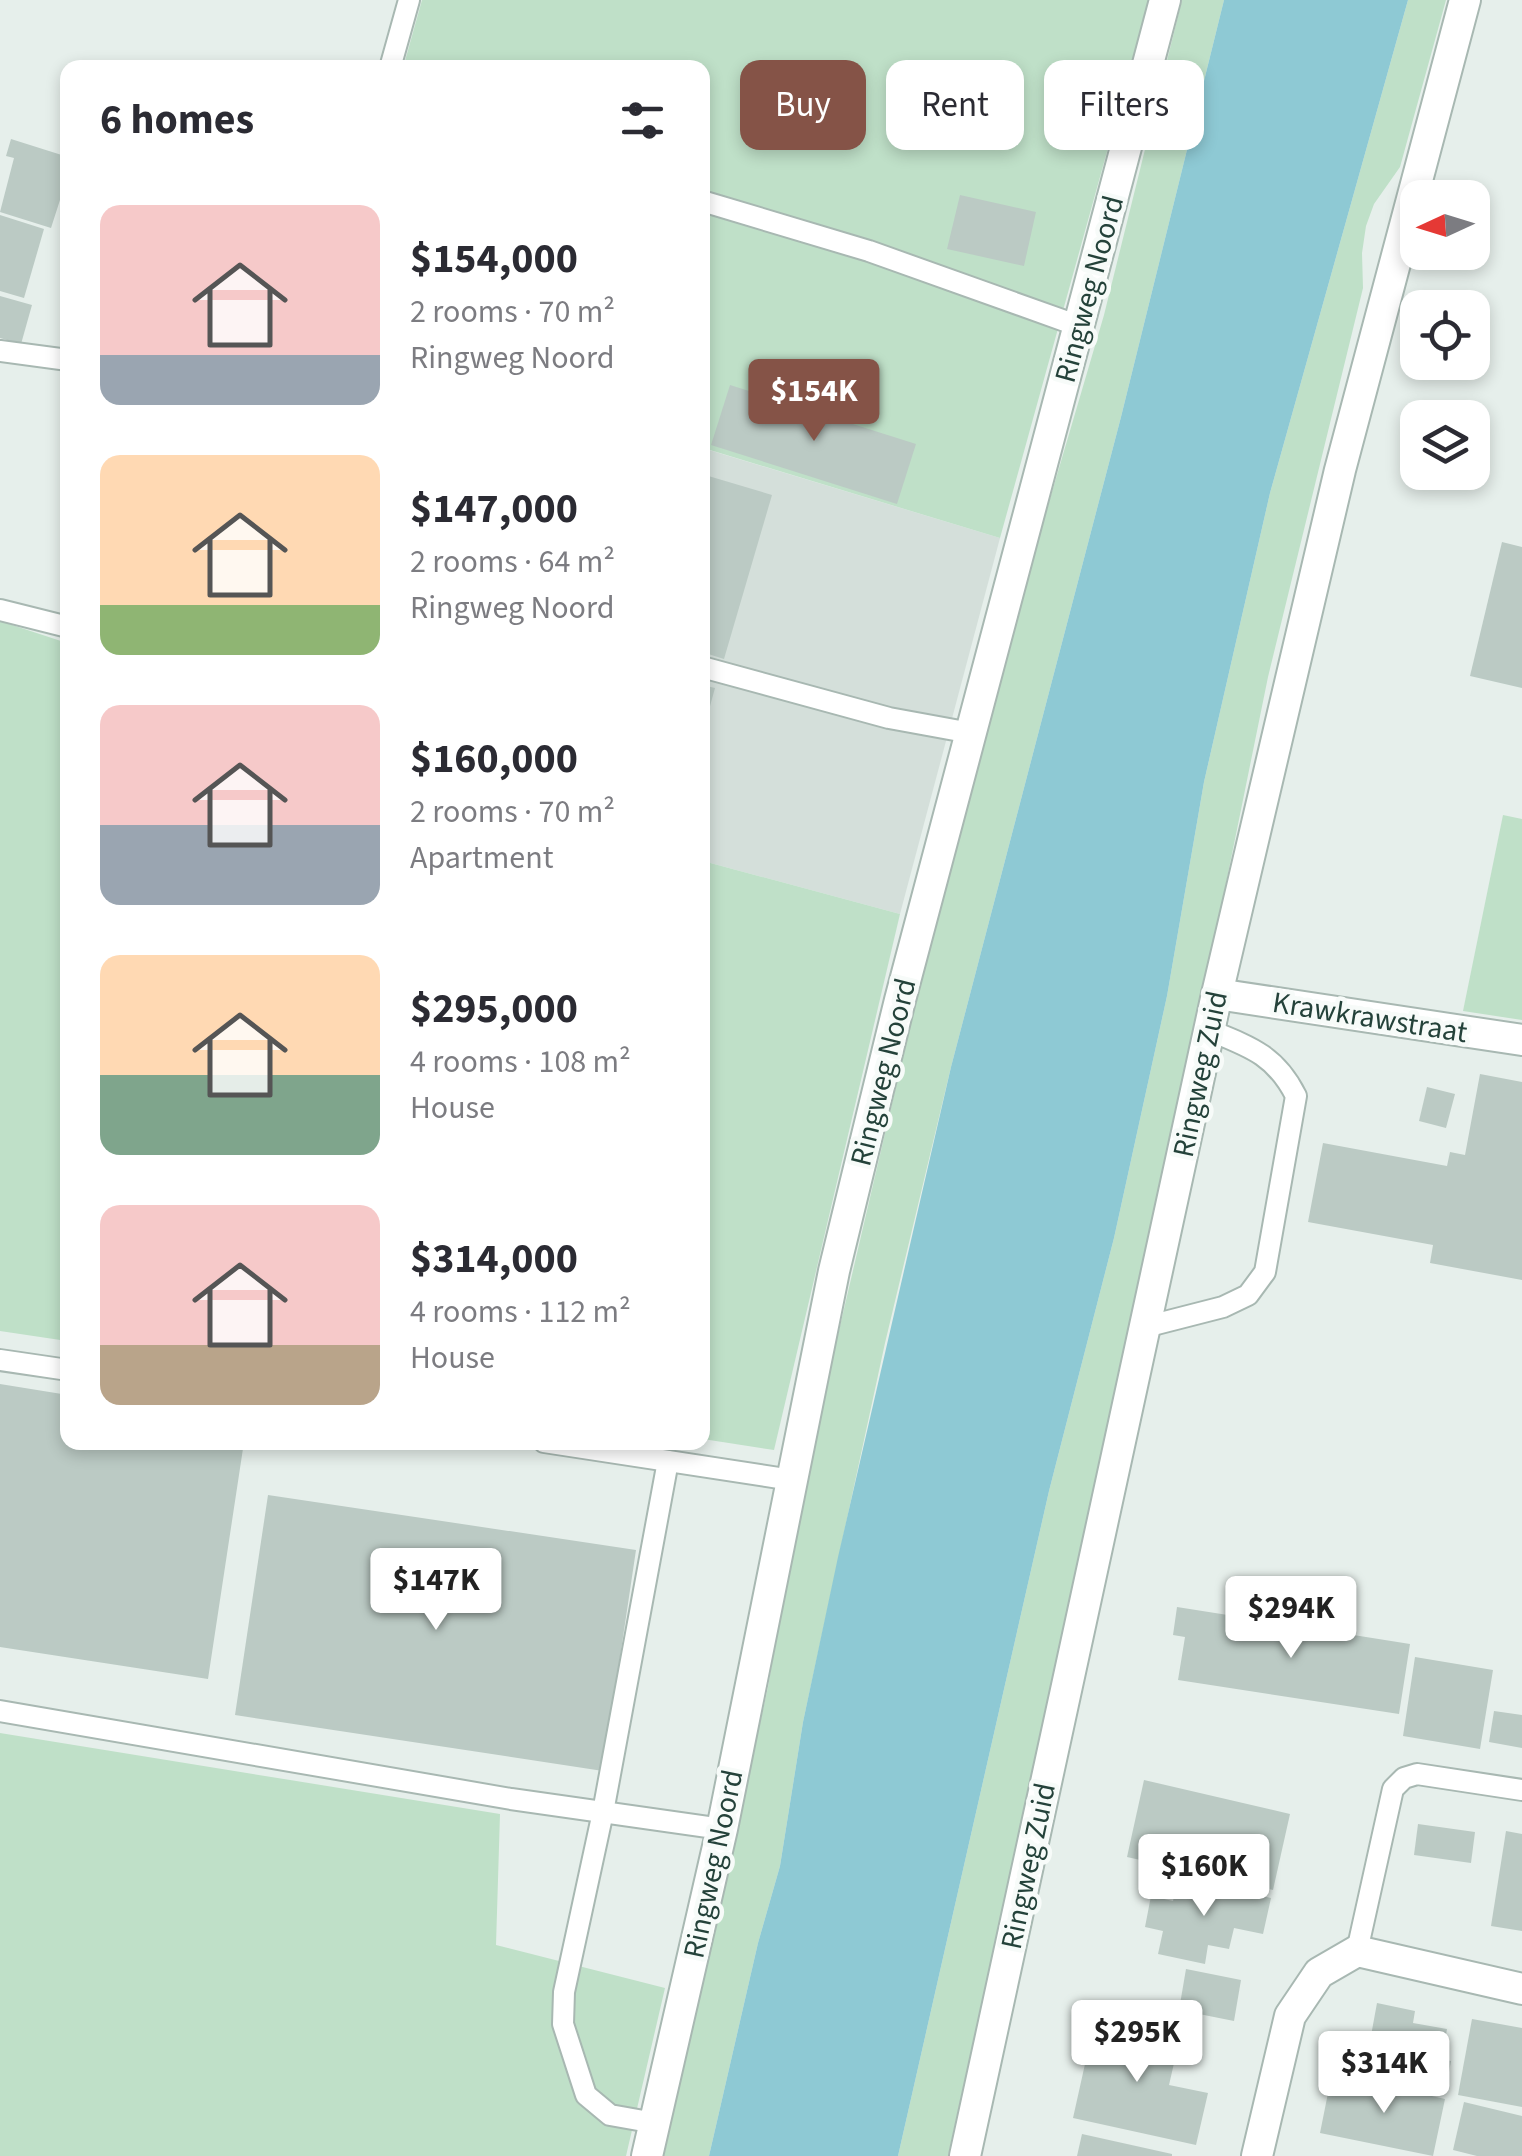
<!DOCTYPE html>
<html lang="en">
<head>
<meta charset="utf-8">
<style>
  :root { --surface:#fff; --page:#f7f7f7; --text:#2b2b33; --muted:#7c7c81; --accent:#855347 }
  body { margin:0; font-family:"Source Sans 3",sans-serif; background:var(--page); color:var(--text); height:100vh; display:flex; flex-direction:column; font-size:38px; white-space:nowrap }
  * { box-sizing:border-box; margin:0 }
  p { font-size:32px; color:var(--muted) }
  .icon { flex:none; width:55px; height:55px; fill:none; stroke:currentColor; stroke-width:2; stroke-linecap:round; stroke-linejoin:round }
  .map { position:relative; flex:1; overflow:hidden }
  .drawer { position:absolute; left:60px; top:60px; width:650px; height:1390px; display:flex; flex-direction:column; background:var(--surface); border-radius:20px; box-shadow:0 5px 15px #0003 }
  .drawer>* { flex:none }
  .banner { position:absolute; left:740px; top:60px; width:630px; height:90px; display:flex; gap:20px }
  .needle { width:65px; rotate:266deg }
  .controls { position:absolute; left:1400px; top:180px; display:grid; gap:20px }
  .controls a { display:grid; place-items:center; width:90px; height:90px; border-radius:20px; background:var(--surface); box-shadow:0 5px 15px #0003; font-size:50px }
  .price { position:absolute; translate:-50% -85px; padding:0 22px; border-radius:10px; background:#fff; color:#222; font-size:32px; line-height:65px; filter:drop-shadow(0 2px 5px #0008) }
  .price::after { content:''; position:absolute; left:50%; top:60px; width:30px; height:22px; margin-left:-15px; background:inherit; clip-path:polygon(0 0,100% 0,50% 100%) }
  .price.on { background:var(--accent); color:#fff }
  ul { padding:0; list-style:none }
  li { display:flex; align-items:center; gap:30px; height:250px; padding:0 40px }
  li span { display:grid; place-items:center; flex:none; width:280px; height:200px; border-radius:20px; color:#555 }
  li>.icon { margin-inline-start:auto }
  span .icon { width:120px; height:120px; fill:#fffc; stroke-width:1 }
  li b { font-size:42px }
  h2 { display:flex; justify-content:space-between; align-items:center; height:120px; padding:0 40px; font-size:42px }
  .chip { padding:0 35px; border-radius:20px; background:var(--surface); box-shadow:0 5px 15px #0003; font-size:35px; line-height:90px }
  .chip.on { background:var(--accent); color:#fff }
  .map>svg:first-child { display:block }
</style>
</head>
<body>
<div class="map">
<svg width="1522" height="2156" viewBox="0 0 1522 2156">
  <rect width="100%" height="100%" fill="#e6efeb"/>
  <path fill="#d4dfda" d="M709,450L1000,538L900,914L703,861L702,474Z"/>
  <g fill="#bfe0c8">
    <path d="M422,0H1149L1000,538L710,450L703,474L702,68H403Z"/>
    <path d="M1182,0H1224L1121,417L951,1067L885,1343L803,1722L780,1866L758,1943L709,2156H664L768,1687L788,1566L833,1356L923,971L1032,560L1104,315Z"/>
    <path d="M1408,0H1446L1400,167L1374,204L1366,226L1362,253L1363,288L1268,677L1199,1016L948,2156H898L1049,1491L1114,1238L1167,996L1204,782L1270,493Z"/>
    <path d="M0,621L67,643V1341L0,1331Z"/>
    <path d="M1503,815L1522,819V1020L1463,1011Z"/>
    <path d="M703,861L900,914L774,1450L703,1439Z"/>
    <path d="M0,1733L500,1814L496,1945L665,1988L626,2156H0Z"/>
  </g>
  <path fill="#8ec9d4" d="M1224,0H1408L1270,493L1204,782L1167,996L1114,1238L1049,1491L898,2156H709L758,1943L780,1866L803,1722L838,1557L951,1067L1121,417Z"/>
  <g fill="#bbcac4">
    <path d="M11,139L68,157V175L51,228L0,212L14,158L6,156Z"/>
    <path d="M960,195L1036,212L1024,266L947,249Z"/>
    <path d="M0,215L44,229L24,298L0,291Z"/>
    <path d="M0,296L32,305L21,344L0,338Z"/>
    <path d="M730,385L916,444L897,504L711,445Z"/>
    <path d="M705,475L772,495L724,659L702,652V484Z"/>
    <path d="M1502,542L1522,547V688L1470,676Z"/>
    <path d="M702,685L715,688L704,728H702Z"/>
    <path d="M1480,1074L1522,1082V1280L1430,1263L1433,1245L1308,1222L1323,1143L1447,1166L1450,1152L1465,1155Z"/>
    <path d="M1427,1087L1455,1094L1446,1128L1419,1121Z"/>
    <path d="M0,1384L68,1395V1442H244L208,1679L0,1647Z"/>
    <path d="M268,1495L636,1550L603,1771L235,1715Z"/>
    <path d="M1177,1607L1410,1644L1399,1714L1178,1680L1185,1637L1173,1635Z"/>
    <path d="M1415,1657L1493,1670L1480,1749L1403,1736Z"/>
    <path d="M1494,1711L1522,1715V1748L1489,1742Z"/>
    <path d="M1144,1780L1290,1814L1273,1890L1127,1857Z"/>
    <path d="M1418,1824L1475,1832L1471,1863L1414,1855Z"/>
    <path d="M1506,1831L1522,1834V1931L1491,1926Z"/>
    <path d="M1178,1878L1271,1898L1263,1934L1234,1928L1229,1949L1208,1945L1205,1964L1158,1954L1163,1931L1145,1927L1151,1896L1173,1901Z"/>
    <path d="M1186,1969L1241,1980L1234,2021L1179,2010Z"/>
    <path d="M1377,2003L1415,2011L1413,2023L1447,2029L1442,2059L1451,2061L1446,2089L1364,2074Z"/>
    <path d="M1095,2019L1180,2037L1169,2085L1208,2093L1196,2145L1073,2118Z"/>
    <path d="M1472,2019L1522,2028V2107L1458,2095Z"/>
    <path d="M1348,2077L1445,2099L1433,2156L1320,2133L1329,2088L1345,2091Z"/>
    <path d="M1464,2102L1522,2116V2156H1477L1453,2150Z"/>
    <path d="M1082,2134L1172,2154V2156H1077Z"/>
  </g>
  <g fill="none" stroke-linecap="round" stroke-linejoin="round">
    <defs>
      <g id="service">
        <path d="M390,68L409,0"/>
        <path d="M702,201L869,251L1079,326"/>
        <path d="M0,351L68,360"/>
        <path d="M0,610L68,627"/>
        <path d="M702,667L889,718L971,733"/>
        <path d="M1145,1327L1223,1307L1248,1295L1265,1272L1296,1096C1276,1056 1251,1047 1211,1031"/>
        <path d="M0,1360L68,1370"/>
        <path d="M544,1442L792,1480"/>
        <path d="M0,1711L511,1799L722,1829"/>
        <path d="M1357,1951L1393,1789L1404,1778L1417,1774L1522,1790"/>
        <path d="M655,2123L610,2115L586,2095L563,2024L564,1992L603,1812L668,1461"/>
      </g>
      <g id="minor">
        <path d="M1217,994L1522,1040"/>
        <path d="M1257,2156L1290,2016L1319,1973L1357,1951L1522,1989"/>
      </g>
      <g id="tertiary">
        <path d="M647,2156L722,1829L834,1271L900,1000L1165,0"/>
        <path d="M965,2156L1217,994L1340,470L1465,0"/>
      </g>
    </defs>
    <use href="#service" stroke="#a8b8b2" stroke-width="24"/>
    <use href="#minor" stroke="#a8b8b2" stroke-width="34"/>
    <use href="#tertiary" stroke="#a8b8b2" stroke-width="34"/>
    <use href="#service" stroke="#fff" stroke-width="20"/>
    <use href="#minor" stroke="#fff" stroke-width="30"/>
    <use href="#tertiary" stroke="#fff" stroke-width="30"/>
  </g>
  <g text-anchor="middle" stroke-width="9" stroke-linejoin="round" paint-order="stroke">
    <g font-size="30" fill="#24423a" stroke="#f7fbf9">
      <text transform="translate(1089 289) rotate(-75)" y="10">Ringweg Noord</text>
      <text transform="translate(1370 1017) rotate(9)" y="10">Krawkrawstraat</text>
      <text transform="translate(883 1072) rotate(-76)" y="10">Ringweg Noord</text>
      <text transform="translate(1200 1074) rotate(-78)" y="10">Ringweg Zuid</text>
      <text transform="translate(713 1864) rotate(-78)" y="10">Ringweg Noord</text>
      <text transform="translate(1028 1866) rotate(-78)" y="10">Ringweg Zuid</text>
    </g>
  </g>
</svg>
<div class="controls">
<a><svg class="needle" viewBox="-14 -14 28 28"><path d="M0-13l5 13h-10z" fill="#e53935"/><path d="M0 13l5-13h-10z" fill="#7c7c81"/></svg></a>
<a><svg class="icon" aria-label="locate" viewBox="0 0 24 24"><circle cx="12" cy="12" r="6"/><path d="M12 2v4M12 18v4M2 12h4M18 12h4"/></svg></a>
<a><svg class="icon" aria-label="layers" viewBox="0 0 24 24"><path d="M12 4l9 5-9 5-9-5zM3 14l9 5 9-5"/></svg></a>
</div>
<b class="price on" style="left:814px;top:444px">$154K</b>
<b class="price" style="left:436px;top:1633px">$147K</b>
<b class="price" style="left:1291px;top:1661px">$294K</b>
<b class="price" style="left:1204px;top:1919px">$160K</b>
<b class="price" style="left:1137px;top:2085px">$295K</b>
<b class="price" style="left:1384px;top:2116px">$314K</b>
<div class="banner">
<a class="chip on">Buy</a>
<a class="chip">Rent</a>
<a class="chip">Filters</a>
</div>
<section class="drawer">
<h2>6 homes<svg class="icon" aria-label="filters" viewBox="0 0 24 24"><path d="M4 7h16M4 17h16"/><circle cx="9" cy="7" r="2"/><circle cx="15" cy="17" r="2"/></svg></h2>
<ul>
<li><span style="background:linear-gradient(#f6c9c9 75%,#9aa5b1 0)"><svg class="icon" aria-label="home" viewBox="0 0 24 24"><path d="M3 11l9-7 9 7M6 9v11h12V9"/></svg></span><div><b>$154,000</b><p>2 rooms · 70 m²</p><p>Ringweg Noord</p></div></li>
<li><span style="background:linear-gradient(#ffd9b3 75%,#8fb573 0)"><svg class="icon" aria-label="home" viewBox="0 0 24 24"><path d="M3 11l9-7 9 7M6 9v11h12V9"/></svg></span><div><b>$147,000</b><p>2 rooms · 64 m²</p><p>Ringweg Noord</p></div></li>
<li><span style="background:linear-gradient(#f6c9c9 60%,#9aa5b1 0)"><svg class="icon" aria-label="home" viewBox="0 0 24 24"><path d="M3 11l9-7 9 7M6 9v11h12V9"/></svg></span><div><b>$160,000</b><p>2 rooms · 70 m²</p><p>Apartment</p></div></li>
<li><span style="background:linear-gradient(#ffd9b3 60%,#7fa58c 0)"><svg class="icon" aria-label="home" viewBox="0 0 24 24"><path d="M3 11l9-7 9 7M6 9v11h12V9"/></svg></span><div><b>$295,000</b><p>4 rooms · 108 m²</p><p>House</p></div></li>
<li><span style="background:linear-gradient(#f6c9c9 70%,#b9a48a 0)"><svg class="icon" aria-label="home" viewBox="0 0 24 24"><path d="M3 11l9-7 9 7M6 9v11h12V9"/></svg></span><div><b>$314,000</b><p>4 rooms · 112 m²</p><p>House</p></div></li>
</ul>
</section>
</div>
</body>
</html>
